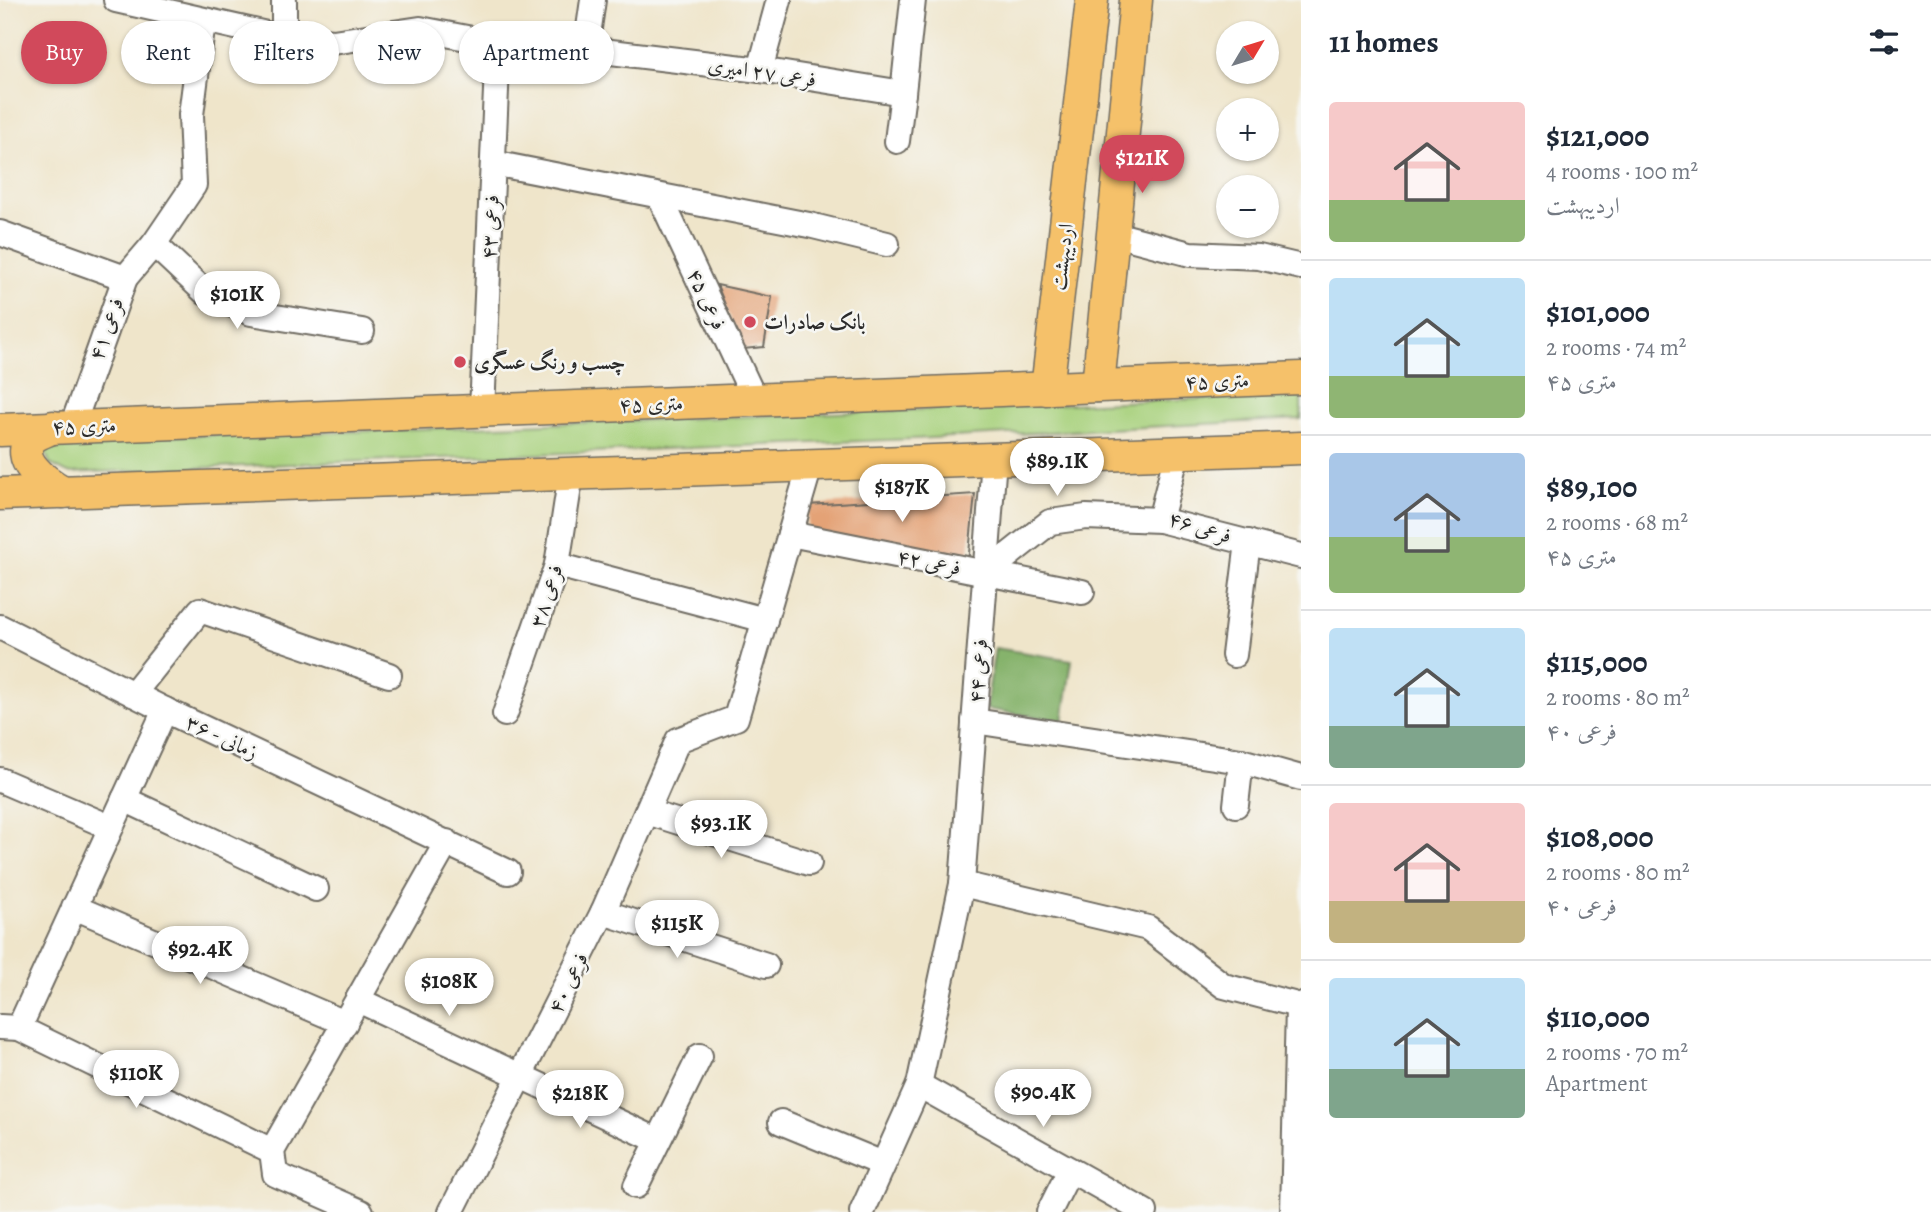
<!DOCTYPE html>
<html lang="en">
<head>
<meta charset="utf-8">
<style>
  :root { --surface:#fff; --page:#f6f6f7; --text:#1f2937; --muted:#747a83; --line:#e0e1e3; --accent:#d1495b }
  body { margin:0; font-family:Alegreya,Amiri,serif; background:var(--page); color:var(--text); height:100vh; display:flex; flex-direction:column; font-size:26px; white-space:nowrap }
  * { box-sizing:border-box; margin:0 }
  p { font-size:23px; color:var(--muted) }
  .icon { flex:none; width:38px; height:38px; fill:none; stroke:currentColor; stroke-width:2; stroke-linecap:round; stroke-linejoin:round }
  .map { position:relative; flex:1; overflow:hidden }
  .side { display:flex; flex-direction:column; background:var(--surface); width:630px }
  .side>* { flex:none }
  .top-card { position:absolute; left:21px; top:21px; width:665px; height:63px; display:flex; gap:14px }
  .needle { width:46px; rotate:52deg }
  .buttons { position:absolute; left:1216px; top:21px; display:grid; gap:14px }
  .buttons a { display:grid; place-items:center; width:63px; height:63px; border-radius:50%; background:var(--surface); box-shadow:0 2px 5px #0004; font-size:35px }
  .price { position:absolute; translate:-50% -60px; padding:0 16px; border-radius:24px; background:#fff; color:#222; font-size:23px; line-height:46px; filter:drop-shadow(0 2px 4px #0008) }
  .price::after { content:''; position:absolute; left:50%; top:42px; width:21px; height:16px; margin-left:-10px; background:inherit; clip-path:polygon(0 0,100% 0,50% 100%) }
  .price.active { background:var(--accent); color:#fff }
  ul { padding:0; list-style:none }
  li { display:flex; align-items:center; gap:21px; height:175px; padding:0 28px }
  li+li { border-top:2px solid var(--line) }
  li span { display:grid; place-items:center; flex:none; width:196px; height:140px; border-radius:7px; color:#555 }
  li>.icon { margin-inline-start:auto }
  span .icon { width:84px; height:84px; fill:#fffc; stroke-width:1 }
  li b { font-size:30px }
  h2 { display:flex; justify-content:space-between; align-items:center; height:84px; padding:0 28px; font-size:30px }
  .pill { padding:0 24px; border-radius:32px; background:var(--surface); box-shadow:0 2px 5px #0004; font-size:24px; line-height:63px }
  .pill.active { background:var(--accent); color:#fff }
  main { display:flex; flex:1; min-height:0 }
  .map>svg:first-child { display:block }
</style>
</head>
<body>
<main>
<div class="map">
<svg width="1301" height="1212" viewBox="0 0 1301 1212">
  <rect width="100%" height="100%" fill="#f6f6f2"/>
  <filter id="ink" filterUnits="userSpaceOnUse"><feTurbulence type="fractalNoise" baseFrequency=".0143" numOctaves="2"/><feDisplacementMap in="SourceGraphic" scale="14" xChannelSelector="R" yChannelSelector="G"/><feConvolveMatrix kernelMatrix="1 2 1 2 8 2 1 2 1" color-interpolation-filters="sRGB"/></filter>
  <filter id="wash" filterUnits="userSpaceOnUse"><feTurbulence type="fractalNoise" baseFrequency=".00686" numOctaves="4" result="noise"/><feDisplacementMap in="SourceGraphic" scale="28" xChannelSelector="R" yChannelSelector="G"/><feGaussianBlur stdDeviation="1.57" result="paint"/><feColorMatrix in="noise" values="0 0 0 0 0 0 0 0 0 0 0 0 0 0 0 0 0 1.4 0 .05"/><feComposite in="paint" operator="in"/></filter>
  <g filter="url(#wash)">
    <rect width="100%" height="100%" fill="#efe5ca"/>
    <path fill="#a8d17d" stroke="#6a7e54" stroke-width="2" d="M1301,395V419L913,439L68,473L50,464L45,451L60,437L291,434Z"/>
    <path fill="#86b36c" stroke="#586f4c" stroke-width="2" d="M995,648L1072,660L1063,721L986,709Z"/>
    <g id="blocks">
      <g fill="#e4a276">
        <path d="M717,285L772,297L764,347L743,349Z"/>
        <path d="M975,494L968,563L807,530L808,505Z"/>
      </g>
    </g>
  </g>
  <g filter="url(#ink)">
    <use href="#blocks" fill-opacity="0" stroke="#706c63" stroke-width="2"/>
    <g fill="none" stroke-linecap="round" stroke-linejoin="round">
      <defs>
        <g id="minor">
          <path d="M116,0L284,38L333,42L420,29L498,44L586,49L760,70L903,93L913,0"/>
          <path d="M284,38V0"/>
          <path d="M586,49L593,0"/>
          <path d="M760,70L779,0"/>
          <path d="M897,141L903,93"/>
          <path d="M493,163L809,225L887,244"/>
          <path d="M660,197L755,400"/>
          <path d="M0,233L125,278L72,427"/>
          <path d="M1111,233L1190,254L1259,257L1301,267"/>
          <path d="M154,244L206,293L251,313L362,331"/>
          <path d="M125,278L154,244L194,185L191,115L203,22"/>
          <path d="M482,411L498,44"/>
          <path d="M1177,453L1160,520L1301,556"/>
          <path d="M790,534L1082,592"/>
          <path d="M557,565L765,620"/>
          <path d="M986,573L1050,522L1086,517L1160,520"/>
          <path d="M0,627L165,710L508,872"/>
          <path d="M1234,655L1248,542"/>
          <path d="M133,694L200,610L389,675"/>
          <path d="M505,714L557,565L571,474"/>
          <path d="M974,721L1241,761L1301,778"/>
          <path d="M0,780L110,827"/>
          <path d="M124,799L316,889"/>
          <path d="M1236,805L1241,761"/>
          <path d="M647,812L809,863"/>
          <path d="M962,884L1148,928L1224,986L1301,1006"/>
          <path d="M74,907L345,1023"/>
          <path d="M603,912L766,965"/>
          <path d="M358,1000L657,1140"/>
          <path d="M0,1027L19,1028L272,1151"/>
          <path d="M19,1028L165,710"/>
          <path d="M919,1085L1145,1212"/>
          <path d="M781,1122L883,1164"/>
          <path d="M636,1186L700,1056"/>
          <path d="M361,1212L275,1174L272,1151L447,842"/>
          <path d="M451,1212L603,912L678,740L736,718L810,466"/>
          <path d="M862,1212L919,1085L962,884L994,459"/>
          <path d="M1049,1212L1070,1170"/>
          <path d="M1293,1212L1298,1007"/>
        </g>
        <g id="major">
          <path d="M1098,386L1136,0"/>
          <path d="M1047,389L1092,0"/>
          <path d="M53,427C48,430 38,433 33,437C11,459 47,483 63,492"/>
          <path d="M0,430L1301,378"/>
          <path d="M0,494L1301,448"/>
        </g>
      </defs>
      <use href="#minor" stroke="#706c63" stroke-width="28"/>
      <use href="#major" stroke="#706c63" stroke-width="35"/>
      <use href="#minor" stroke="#fff" stroke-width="24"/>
      <use href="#major" stroke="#f5c16b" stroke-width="32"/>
    </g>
  </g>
  <g fill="#d1495b" stroke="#f6f6f2" stroke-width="2.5">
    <circle cx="750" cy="322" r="7"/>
    <circle cx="460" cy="362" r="7"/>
  </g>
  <g text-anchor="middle" stroke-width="5" stroke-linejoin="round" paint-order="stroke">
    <g font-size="21" fill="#2b2b2b" stroke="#f6f6f2">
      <text transform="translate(762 72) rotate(8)" y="7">فرعی ۲۷ امیری</text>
      <text transform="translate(490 227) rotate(-87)" y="7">فرعی ۴۳</text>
      <text transform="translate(1062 257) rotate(-83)" y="7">اردیبهشت</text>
      <text transform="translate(707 299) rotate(65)" y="7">فرعی ۴۵</text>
      <text transform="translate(106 329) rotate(-70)" y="7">فرعی ۴۱</text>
      <text transform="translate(1217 381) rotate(-2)" y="7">۴۵ متری</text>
      <text transform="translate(651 404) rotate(-2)" y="7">۴۵ متری</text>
      <text transform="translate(84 426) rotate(-2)" y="7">۴۵ متری</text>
      <text transform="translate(1200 527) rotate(17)" y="7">فرعی ۴۶</text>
      <text transform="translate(929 562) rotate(11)" y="7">فرعی ۴۲</text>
      <text transform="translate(546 596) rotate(-72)" y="7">فرعی ۳۸</text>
      <text transform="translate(978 671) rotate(-86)" y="7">فرعی ۴۴</text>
      <text transform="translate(222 737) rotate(25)" y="7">۳۶ - زمانی</text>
      <text transform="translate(568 983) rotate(-64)" y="7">فرعی ۴۰</text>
    </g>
    <g font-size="21" font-weight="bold" fill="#2b2b2b" stroke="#f6f6f2" text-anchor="start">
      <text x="764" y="329">بانک صادرات</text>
      <text x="474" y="369">چسب و رنگ عسگری</text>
    </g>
  </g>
</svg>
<div class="buttons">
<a><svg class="needle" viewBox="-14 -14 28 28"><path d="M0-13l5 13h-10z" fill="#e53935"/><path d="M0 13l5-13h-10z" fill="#747a83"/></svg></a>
<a>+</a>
<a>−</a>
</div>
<b class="price active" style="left:1142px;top:195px">$121K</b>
<b class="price" style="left:237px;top:331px">$101K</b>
<b class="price" style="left:1057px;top:498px">$89.1K</b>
<b class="price" style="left:902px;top:524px">$187K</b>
<b class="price" style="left:721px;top:860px">$93.1K</b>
<b class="price" style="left:677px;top:960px">$115K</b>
<b class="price" style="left:200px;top:986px">$92.4K</b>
<b class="price" style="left:449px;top:1018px">$108K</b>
<b class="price" style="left:136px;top:1110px">$110K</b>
<b class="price" style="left:1043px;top:1129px">$90.4K</b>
<b class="price" style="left:580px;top:1130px">$218K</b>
<div class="top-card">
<a class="pill active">Buy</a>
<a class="pill">Rent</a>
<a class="pill">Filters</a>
<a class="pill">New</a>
<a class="pill">Apartment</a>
</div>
</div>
<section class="side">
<h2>11 homes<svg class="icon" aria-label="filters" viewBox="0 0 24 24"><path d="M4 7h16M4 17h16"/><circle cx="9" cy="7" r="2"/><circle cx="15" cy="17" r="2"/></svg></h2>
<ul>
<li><span style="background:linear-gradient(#f6c9c9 70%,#8fb573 0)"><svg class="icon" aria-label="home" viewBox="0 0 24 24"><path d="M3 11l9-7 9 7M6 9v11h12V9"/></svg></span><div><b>$121,000</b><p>4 rooms · 100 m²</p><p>اردیبهشت</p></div></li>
<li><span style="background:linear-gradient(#bfe0f5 70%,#8fb573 0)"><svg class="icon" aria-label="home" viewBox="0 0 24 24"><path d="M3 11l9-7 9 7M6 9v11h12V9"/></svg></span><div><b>$101,000</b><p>2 rooms · 74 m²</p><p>۴۵ متری</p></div></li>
<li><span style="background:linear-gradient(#a9c7e8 60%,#8fb573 0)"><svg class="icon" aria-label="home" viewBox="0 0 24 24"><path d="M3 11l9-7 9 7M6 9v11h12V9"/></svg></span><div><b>$89,100</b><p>2 rooms · 68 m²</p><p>۴۵ متری</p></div></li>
<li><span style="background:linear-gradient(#bfe0f5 70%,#7fa58c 0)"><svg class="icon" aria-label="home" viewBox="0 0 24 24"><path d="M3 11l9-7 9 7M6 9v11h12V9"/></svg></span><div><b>$115,000</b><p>2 rooms · 80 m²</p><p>فرعی ۴۰</p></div></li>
<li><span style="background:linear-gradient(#f6c9c9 70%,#c2b280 0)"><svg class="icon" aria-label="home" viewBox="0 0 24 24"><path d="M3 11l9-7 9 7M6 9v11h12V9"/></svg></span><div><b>$108,000</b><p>2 rooms · 80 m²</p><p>فرعی ۴۰</p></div></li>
<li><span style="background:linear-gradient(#bfe0f5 65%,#7fa58c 0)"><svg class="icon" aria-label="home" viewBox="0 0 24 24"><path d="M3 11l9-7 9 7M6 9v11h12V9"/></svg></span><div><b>$110,000</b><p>2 rooms · 70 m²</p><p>Apartment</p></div></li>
</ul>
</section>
</main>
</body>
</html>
